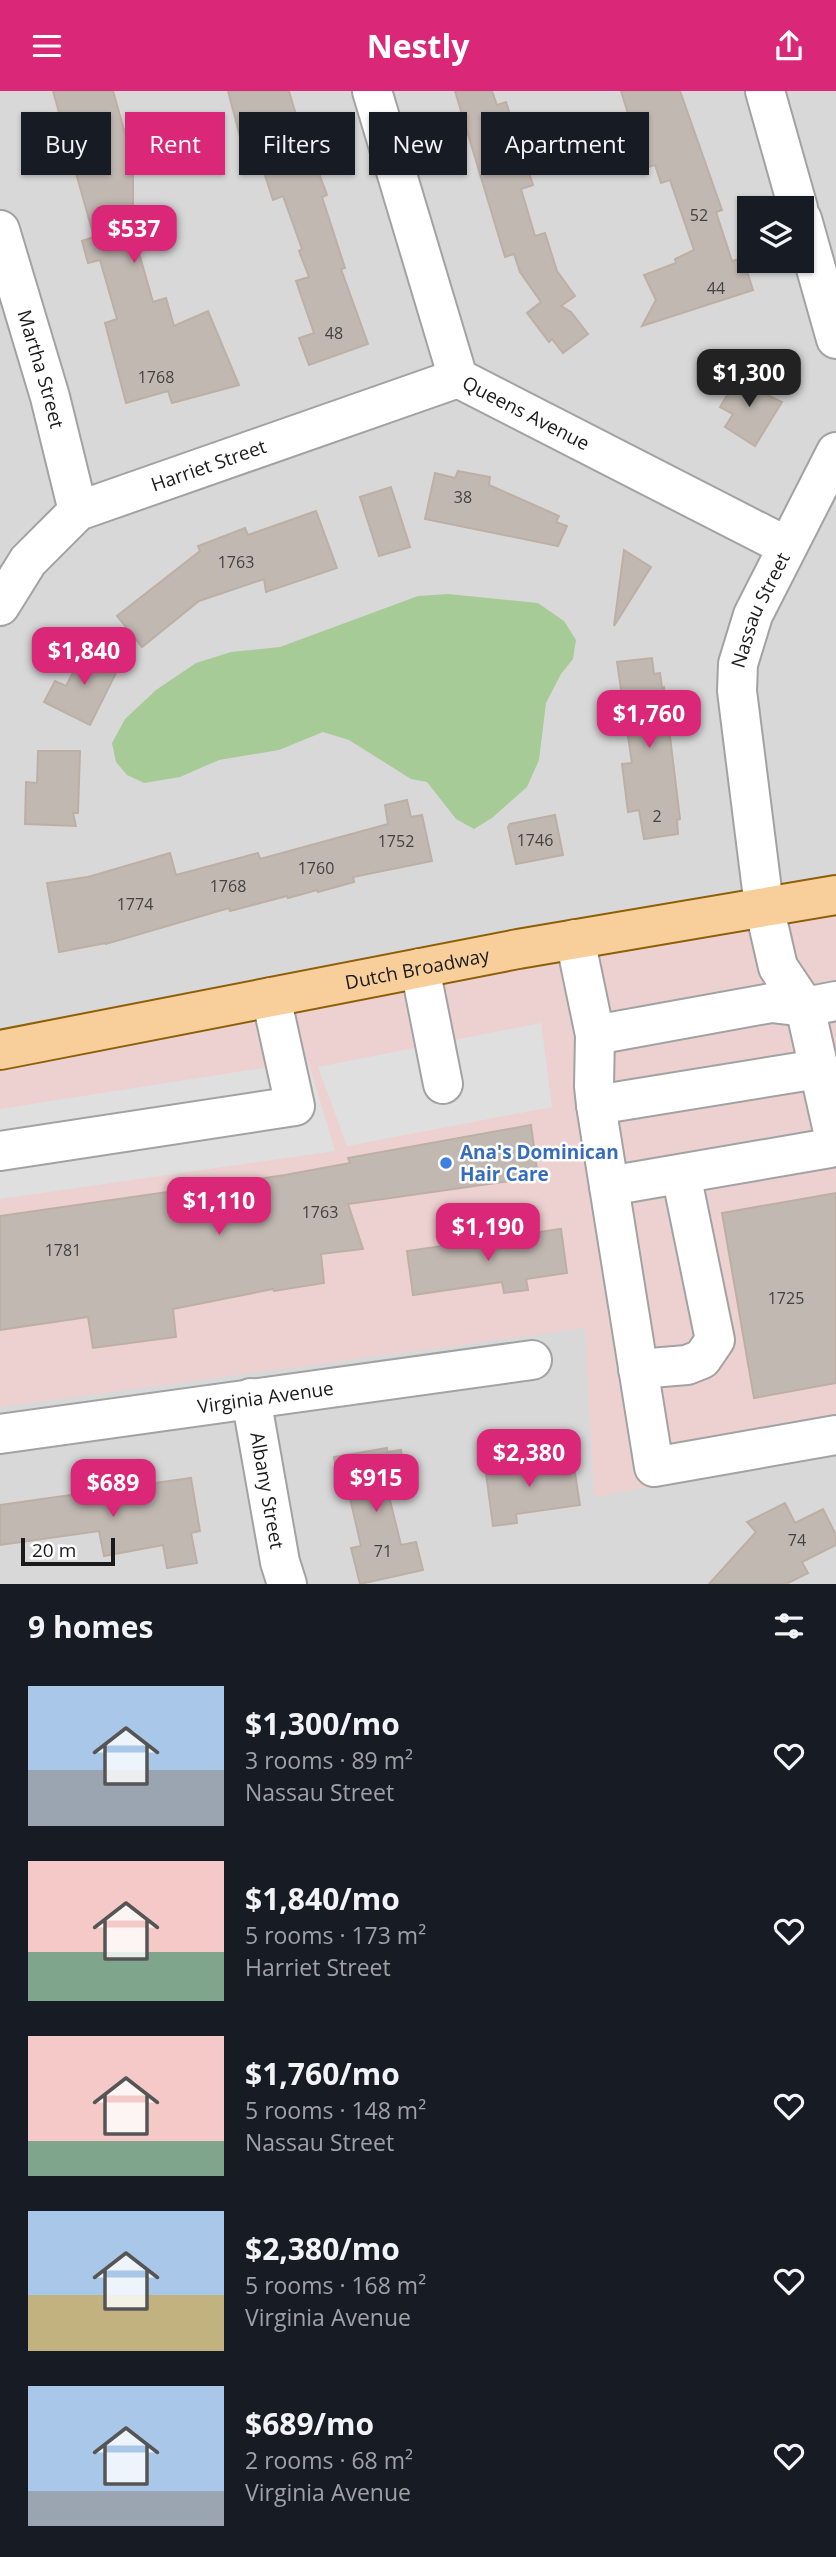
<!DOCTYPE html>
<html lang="en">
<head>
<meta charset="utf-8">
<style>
  :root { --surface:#171b24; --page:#20242c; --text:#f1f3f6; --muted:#9ea1a6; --accent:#db2777 }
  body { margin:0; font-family:"Open Sans",sans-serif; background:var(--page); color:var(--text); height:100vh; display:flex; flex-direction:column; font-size:26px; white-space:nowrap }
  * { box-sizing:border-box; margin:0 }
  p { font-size:23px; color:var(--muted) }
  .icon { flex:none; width:38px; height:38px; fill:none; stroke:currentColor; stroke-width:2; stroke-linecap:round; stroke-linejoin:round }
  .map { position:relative; height:1493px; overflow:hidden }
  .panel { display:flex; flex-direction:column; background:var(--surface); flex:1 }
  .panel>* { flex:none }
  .banner { position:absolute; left:21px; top:21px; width:794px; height:63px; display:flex; gap:14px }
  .controls { position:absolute; left:737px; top:105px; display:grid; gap:14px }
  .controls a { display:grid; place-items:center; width:77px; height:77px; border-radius:0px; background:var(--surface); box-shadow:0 2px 5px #0004; font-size:35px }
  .scale { position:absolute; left:21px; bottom:18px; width:94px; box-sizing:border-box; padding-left:7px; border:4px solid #1b1b1b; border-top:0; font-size:19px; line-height:24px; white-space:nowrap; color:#1b1b1b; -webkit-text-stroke:5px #fff; paint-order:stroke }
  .price { position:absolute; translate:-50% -60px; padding:0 16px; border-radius:14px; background:var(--accent); color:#fff; font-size:23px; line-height:46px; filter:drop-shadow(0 2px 4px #0008) }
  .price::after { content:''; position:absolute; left:50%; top:42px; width:21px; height:16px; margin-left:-10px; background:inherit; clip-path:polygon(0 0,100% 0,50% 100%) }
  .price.on { background:#222; color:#fff }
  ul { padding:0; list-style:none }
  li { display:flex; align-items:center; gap:21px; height:175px; padding:0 28px }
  li span { display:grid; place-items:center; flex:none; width:196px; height:140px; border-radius:0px; color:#555 }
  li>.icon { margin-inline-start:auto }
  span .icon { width:84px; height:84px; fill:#fffc; stroke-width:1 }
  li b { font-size:30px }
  h2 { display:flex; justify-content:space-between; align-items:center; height:84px; padding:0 28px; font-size:30px }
  .pill { padding:0 24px; border-radius:0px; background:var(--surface); box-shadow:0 2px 5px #0004; font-size:24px; line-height:63px }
  .pill.on { background:var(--accent); color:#fff }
  header { display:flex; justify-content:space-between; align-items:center; height:91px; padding:0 28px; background:var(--accent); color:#fff; font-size:32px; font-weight:700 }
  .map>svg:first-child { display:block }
</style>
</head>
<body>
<header><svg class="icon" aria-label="menu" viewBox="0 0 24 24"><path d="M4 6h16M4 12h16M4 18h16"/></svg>Nestly<svg class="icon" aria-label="share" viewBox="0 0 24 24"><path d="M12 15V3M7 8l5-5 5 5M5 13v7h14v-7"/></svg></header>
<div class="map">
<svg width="836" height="1493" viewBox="0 0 836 1493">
  <rect width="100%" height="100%" fill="#ede9e1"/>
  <path fill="#d9d8d8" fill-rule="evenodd" d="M0,0H836V1493H0ZM749,117H802V170H749Z"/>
  <path fill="#edd1d0" d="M836,812V1360L594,1406L585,1237L0,1316V964Z"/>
  <path fill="#a7cb97" d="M448,503L538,512L564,530L576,549L573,568L561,583L546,612L539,669L527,696L492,727L474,738L456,728L427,691L411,688L349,649L323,641L279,659L219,669L180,686L144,692L127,684L116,671L112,652L125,628L156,599L196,572L231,561L280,556L418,505Z"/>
  <g fill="#dfdfdf">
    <path d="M541,932L552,1016L347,1055L318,976Z"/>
    <path d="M308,970L335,1060L0,1108V1018Z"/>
  </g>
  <g fill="#c1b8b1" stroke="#bdafa4" stroke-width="2">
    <path d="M53,0H113L133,71V130L147,126L154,151L137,155L153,211L166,207L174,235L208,220L239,294L172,312L168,300L126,312L105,232L117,228L100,169L88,172L82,150L94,146Z"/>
    <path d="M228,0H289L299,34H301L327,104L322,106L345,177L341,178L368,253L309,274L299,247L314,242L296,190L309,186L299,160L302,158L283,105L273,109L261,72L248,76Z"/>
    <path d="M455,0H492L497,14L506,11L533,94L521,98L535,145L545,142L557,180L575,205L561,215L571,221L588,243L563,262L552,248L549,251L527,222L541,211L520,181L514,163L505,166Z"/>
    <path d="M621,0H680L722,119L716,121L732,170L743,167L753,199L642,235L656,209L644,184L676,172L675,168L694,159L670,89L661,92L655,74L645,77Z"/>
    <path d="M741,281L766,297L763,302L782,311L755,355L725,336L733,323L720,316Z"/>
    <path d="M458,380L490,386L489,394L559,425L556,431L567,435L558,455L425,428L435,382L455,387Z"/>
    <path d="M391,396L410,456L379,465L360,406Z"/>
    <path d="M316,420L337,477L266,501L264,488L199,510L142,556L117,525L200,460L198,455L245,437L248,444Z"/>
    <path d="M624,459L651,476L614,535Z"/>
    <path d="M86,556L120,574L90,634L44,611L55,590L66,595Z"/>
    <path d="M652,567L654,583L660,582L662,597L664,596L680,728L677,729L678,743L644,748L639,719L628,721L622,673L632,672L617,571Z"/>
    <path d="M38,660H80L78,722H73L76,735L25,733L26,691L37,692Z"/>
    <path d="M407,709L411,726L422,724L432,770L353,786L354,791L318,801L317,799L288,807L287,805L230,820L229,817L106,853V852L59,861L47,792L88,786L170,762L176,784L258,762L260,768L388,733L385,714Z"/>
    <path d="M555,724L563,764L516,773L508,736L510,733Z"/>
    <path d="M531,1034L538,1086L348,1113L363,1158L321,1163L324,1192L274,1200L273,1198L173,1218L176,1246L93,1257L88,1226L0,1239V1125L285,1084L350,1072L348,1067Z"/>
    <path d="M836,1102V1292L754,1307L722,1122Z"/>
    <path d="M561,1138L567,1182L526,1188L528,1199L504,1202L502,1191L413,1204L407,1160Z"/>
    <path d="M387,1357V1361L401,1359L407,1394L387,1397L401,1454L416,1451L423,1479L360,1493L351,1457L361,1455L349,1403L341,1404L334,1366Z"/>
    <path d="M553,1366L555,1379L574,1376L580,1414L516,1423L517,1432L493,1435L485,1375Z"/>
    <path d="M191,1387L200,1440L191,1442L197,1472L167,1477L163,1454L104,1465L99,1440L0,1454V1414Z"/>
    <path d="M785,1412L795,1432L823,1418L836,1444V1454L802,1471L808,1482L786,1493H709L756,1441L747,1431Z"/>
  </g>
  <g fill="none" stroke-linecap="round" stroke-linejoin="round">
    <defs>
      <g id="minor">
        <path id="s1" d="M372,0L458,287L786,455"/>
        <path d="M765,0L798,117"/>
        <path d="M802,128L836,248"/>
        <path id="s2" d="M0,139L50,306L78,420"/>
        <path id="s3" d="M0,515L28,470L78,420L458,287"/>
        <path d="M575,848L595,944L594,995L596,1014L654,1376L836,1344"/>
        <path d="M420,877L443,993"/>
        <path d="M595,944L771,912L805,916L836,910"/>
        <path d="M596,1014L818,978"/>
        <path d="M0,1060L295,1015L271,906"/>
        <path id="s4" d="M609,1095L830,1057L834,1045L805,916L778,876L764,815L737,600L738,573L753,524L836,361"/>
        <path d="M638,1278L687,1274L702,1268L715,1249L681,1083"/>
        <path id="s5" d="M251,1307L280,1471L287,1493"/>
        <path id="s6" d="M0,1343L532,1269"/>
      </g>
      <g id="major">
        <path id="s7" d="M0,959L518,858L836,804"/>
      </g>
    </defs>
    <use href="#minor" stroke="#a2a2a2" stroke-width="42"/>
    <use href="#major" stroke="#8d5f06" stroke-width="42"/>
    <use href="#minor" stroke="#fff" stroke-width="38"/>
    <use href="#major" stroke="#f8cf9b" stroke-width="38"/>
  </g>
  <circle fill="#3f7fe0" stroke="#fff" stroke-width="2.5" cx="446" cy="1072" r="7"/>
  <g text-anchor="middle" stroke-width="5" stroke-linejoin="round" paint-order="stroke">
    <g font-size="16" fill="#444240">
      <text x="699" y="130">52</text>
      <text x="716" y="203">44</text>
      <text x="334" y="248">48</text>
      <text x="156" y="292">1768</text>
      <text x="463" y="412">38</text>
      <text x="236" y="477">1763</text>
      <text x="657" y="731">2</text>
      <text x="535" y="755">1746</text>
      <text x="396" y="756">1752</text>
      <text x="316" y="783">1760</text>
      <text x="228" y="801">1768</text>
      <text x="135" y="819">1774</text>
      <text x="320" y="1127">1763</text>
      <text x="63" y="1165">1781</text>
      <text x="786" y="1213">1725</text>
      <text x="797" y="1455">74</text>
      <text x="383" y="1466">71</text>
    </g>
    <g font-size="19" fill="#1b1b1b" stroke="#fff">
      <text dy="7" stroke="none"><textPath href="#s2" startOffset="145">Martha Street</textPath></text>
      <text dy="7" stroke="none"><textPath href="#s1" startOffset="376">Queens Avenue</textPath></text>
      <text dy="7" stroke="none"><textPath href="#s3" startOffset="262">Harriet Street</textPath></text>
      <text dy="7" stroke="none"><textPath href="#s4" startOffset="782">Nassau Street</textPath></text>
      <text dy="7" stroke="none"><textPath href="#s7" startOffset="425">Dutch Broadway</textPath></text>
      <text dy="7" stroke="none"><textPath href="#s6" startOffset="268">Virginia Avenue</textPath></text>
      <text dy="7" stroke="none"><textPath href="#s5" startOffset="94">Albany Street</textPath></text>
    </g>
    <g font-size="19" font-weight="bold" fill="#366cbe" stroke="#fff" text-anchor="start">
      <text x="460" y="1068">Ana's Dominican<tspan x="460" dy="22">Hair Care</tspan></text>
    </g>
  </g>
</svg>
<div class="controls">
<a><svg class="icon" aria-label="layers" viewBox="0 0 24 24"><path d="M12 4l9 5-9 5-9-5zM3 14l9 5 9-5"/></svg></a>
</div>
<div class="scale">20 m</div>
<b class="price" style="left:134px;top:174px">$537</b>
<b class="price on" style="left:749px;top:318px">$1,300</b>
<b class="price" style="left:84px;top:596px">$1,840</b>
<b class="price" style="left:649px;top:659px">$1,760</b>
<b class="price" style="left:219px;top:1146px">$1,110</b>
<b class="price" style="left:488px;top:1172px">$1,190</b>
<b class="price" style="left:529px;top:1398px">$2,380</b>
<b class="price" style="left:376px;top:1423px">$915</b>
<b class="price" style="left:113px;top:1428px">$689</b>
<div class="banner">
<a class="pill">Buy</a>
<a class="pill on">Rent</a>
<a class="pill">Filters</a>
<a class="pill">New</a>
<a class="pill">Apartment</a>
</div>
</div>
<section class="panel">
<h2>9 homes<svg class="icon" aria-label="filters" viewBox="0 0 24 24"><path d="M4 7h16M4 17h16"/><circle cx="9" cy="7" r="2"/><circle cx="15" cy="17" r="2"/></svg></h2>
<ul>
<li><span style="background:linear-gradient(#a9c7e8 60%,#9aa5b1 0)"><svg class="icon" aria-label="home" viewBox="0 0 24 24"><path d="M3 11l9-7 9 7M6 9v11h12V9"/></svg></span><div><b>$1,300/mo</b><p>3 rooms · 89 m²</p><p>Nassau Street</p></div><svg class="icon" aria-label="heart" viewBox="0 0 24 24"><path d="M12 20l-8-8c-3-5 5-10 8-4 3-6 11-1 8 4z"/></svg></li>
<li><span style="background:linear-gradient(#f6c9c9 65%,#7fa58c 0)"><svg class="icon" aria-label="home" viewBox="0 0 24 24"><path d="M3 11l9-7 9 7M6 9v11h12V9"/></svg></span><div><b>$1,840/mo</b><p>5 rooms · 173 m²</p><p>Harriet Street</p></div><svg class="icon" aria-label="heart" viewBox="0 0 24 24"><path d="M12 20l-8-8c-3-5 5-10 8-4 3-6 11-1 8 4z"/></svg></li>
<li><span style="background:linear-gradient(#f6c9c9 75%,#7fa58c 0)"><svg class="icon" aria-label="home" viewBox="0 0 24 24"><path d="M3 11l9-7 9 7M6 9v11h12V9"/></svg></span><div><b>$1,760/mo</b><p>5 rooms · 148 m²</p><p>Nassau Street</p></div><svg class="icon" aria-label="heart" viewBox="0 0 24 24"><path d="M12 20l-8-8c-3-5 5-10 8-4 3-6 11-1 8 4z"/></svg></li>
<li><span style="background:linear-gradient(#a9c7e8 60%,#c2b280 0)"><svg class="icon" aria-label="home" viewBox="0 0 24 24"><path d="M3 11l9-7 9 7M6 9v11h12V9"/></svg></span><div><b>$2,380/mo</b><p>5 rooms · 168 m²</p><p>Virginia Avenue</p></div><svg class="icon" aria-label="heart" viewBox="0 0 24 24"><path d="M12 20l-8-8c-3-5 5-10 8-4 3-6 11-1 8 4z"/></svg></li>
<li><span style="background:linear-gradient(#a9c7e8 75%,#9aa5b1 0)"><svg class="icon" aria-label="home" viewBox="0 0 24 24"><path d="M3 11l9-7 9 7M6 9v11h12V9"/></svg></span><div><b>$689/mo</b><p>2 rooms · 68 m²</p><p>Virginia Avenue</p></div><svg class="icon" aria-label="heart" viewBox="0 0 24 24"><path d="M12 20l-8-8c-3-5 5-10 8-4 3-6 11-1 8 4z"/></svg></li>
</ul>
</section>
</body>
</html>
